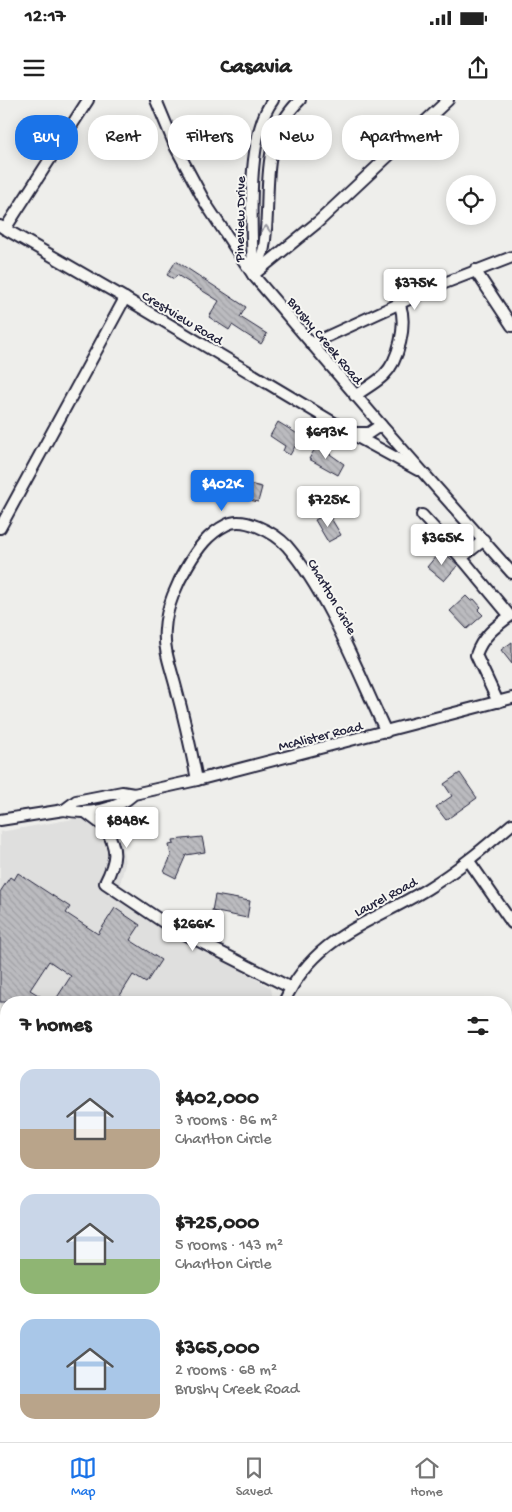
<!DOCTYPE html>
<html lang="en">
<head>
<meta charset="utf-8">
<style>
  :root { --surface:#fff; --page:#f6f6f6; --text:#222; --muted:#767676; --line:#e0e0e0; --accent:#1a73e8 }
  body { margin:0; font-family:"Gochi Hand",sans-serif; background:var(--page); color:var(--text); height:100vh; display:flex; flex-direction:column; font-size:19px; white-space:nowrap }
  * { box-sizing:border-box; margin:0 }
  p { font-size:16px; color:var(--muted) }
  .icon { flex:none; width:28px; height:28px; fill:none; stroke:currentColor; stroke-width:2; stroke-linecap:round; stroke-linejoin:round }
  .map { position:relative; flex:1; overflow:hidden }
  .details { position:absolute; left:0px; top:896px; width:512px; height:446px; display:flex; flex-direction:column; background:var(--surface); border-radius:20px 20px 0 0; box-shadow:0 2px 12px #0003 }
  .details>* { flex:none }
  .hud { position:absolute; left:15px; top:15px; width:482px; height:45px; display:flex; gap:10px }
  .fabs { position:absolute; left:446px; top:75px; display:grid; gap:10px }
  .fabs a { display:grid; place-items:center; width:50px; height:50px; border-radius:50%; background:var(--surface); box-shadow:0 2px 12px #0003; font-size:25px }
  .price { position:absolute; translate:-50% -42px; padding:0 11px; border-radius:5px; background:#fff; color:#222; font-size:16px; line-height:32px; filter:drop-shadow(0 1px 2px #0008) }
  .price::after { content:''; position:absolute; left:50%; top:30px; width:15px; height:11px; margin-left:-8px; background:inherit; clip-path:polygon(0 0,100% 0,50% 100%) }
  .price.on { background:var(--accent); color:#fff }
  ul { padding:0; list-style:none }
  li { display:flex; align-items:center; gap:15px; height:125px; padding:0 20px }
  li span { display:grid; place-items:center; flex:none; width:140px; height:100px; border-radius:15px; color:#555 }
  li>.icon { margin-inline-start:auto }
  span .icon { width:60px; height:60px; fill:#fffc; stroke-width:1 }
  li b { font-size:21px }
  h2 { display:flex; justify-content:space-between; align-items:center; height:60px; padding:0 20px; font-size:21px }
  .tag { padding:0 18px; border-radius:20px; background:var(--surface); box-shadow:0 2px 12px #0003; font-size:18px; line-height:45px }
  .tag.on { background:var(--accent); color:#fff }
  .status { display:flex; justify-content:space-between; align-items:center; height:35px; padding:0 25px; background:var(--surface); direction:ltr }
  .status svg { height:14px; fill:currentColor }
  header { display:flex; justify-content:space-between; align-items:center; height:65px; padding:0 20px; background:var(--surface); font-size:22px; font-weight:800 }
  .menu { display:flex; justify-content:space-around; align-items:center; height:70px; border-top:1px solid var(--line); background:var(--surface); font-size:14px; color:var(--muted) }
  .menu a { display:grid; justify-items:center; gap:2px }
  .menu .on { color:var(--accent) }
  .map>svg:first-child { display:block }
</style>
</head>
<body>
<div class="status"><b>12:17</b><svg viewBox="0 0 49 12"><path d="M0 12V9h3v3zM5 12V6h3v6zM10 12V3h3v9zM15 12V0h3v12zM26 1h20v11H26zM47 4h2v5h-2z"/></svg></div>
<header><svg class="icon" aria-label="menu" viewBox="0 0 24 24"><path d="M4 6h16M4 12h16M4 18h16"/></svg>Casavia<svg class="icon" aria-label="share" viewBox="0 0 24 24"><path d="M12 15V3M7 8l5-5 5 5M5 13v7h14v-7"/></svg></header>
<div class="map">
<svg width="512" height="1342" viewBox="0 0 512 1342">
  <defs>
    <pattern id="park-dots" width="8" height="8" patternUnits="userSpaceOnUse" patternTransform="scale(1.25)"><rect width="8" height="8" fill="#d0d0d1"/><path d="M2 2h.1M6 6h.1" fill="none" stroke="#b2b2b4" stroke-width="1.8" stroke-linecap="round"/></pattern>
    <pattern id="building-back-hatch" width="6" height="6" patternUnits="userSpaceOnUse" patternTransform="scale(1.25)"><rect width="6" height="6" fill="#bbbbbf"/><path d="M-1 5l2 2M0 0l6 6M5-1l2 2" fill="none" stroke="#a0a0a5"/></pattern>
  </defs>
  <rect width="100%" height="100%" fill="#eeeeeb"/>
  <filter id="ink" filterUnits="userSpaceOnUse"><feTurbulence type="fractalNoise" baseFrequency=".02" numOctaves="2"/><feDisplacementMap in="SourceGraphic" scale="10" xChannelSelector="R" yChannelSelector="G"/><feConvolveMatrix kernelMatrix="1 2 1 2 8 2 1 2 1" color-interpolation-filters="sRGB"/></filter>
  <g filter="url(#ink)">
    <path fill="#dfdfde" d="M118,711L125,764L117,796L271,888L273,900V902H6V1141L0,1140V732Z"/>
    <path fill="url(#park-dots)" stroke="#797986" d="M6,966V995L0,991V975Z"/>
    <g fill="url(#building-back-hatch)" stroke="#22223b">
      <path d="M176,161L246,207L240,217L267,234L261,244L232,225L229,230L209,217L219,201L177,175L174,179L167,175Z"/>
      <path d="M278,322L301,336L290,355L283,351L285,346L270,336Z"/>
      <path d="M317,345L344,364L338,375L309,359Z"/>
      <path d="M241,382L262,387L258,402L237,397Z"/>
      <path d="M328,413L341,435L328,442L315,420Z"/>
      <path d="M441,450L458,465L444,481L427,467Z"/>
      <path d="M466,496L471,501L474,499L481,507L478,510L483,515L467,529L450,511Z"/>
      <path d="M512,542V564L501,550Z"/>
      <path d="M460,673L477,698L446,720L436,707L452,696L444,684Z"/>
      <path d="M202,737L205,752L186,755L176,778L164,772L171,756L169,745L174,744L173,740Z"/>
      <path d="M18,773L70,807L66,813L98,834L115,808L140,825L130,840L161,860L146,883L133,875L116,902H54L71,876L49,861L30,890L50,902H0V792L10,777L14,780Z"/>
      <path d="M215,795L250,801L247,818L212,811Z"/>
    </g>
    <g fill="none" stroke-linecap="round" stroke-linejoin="round">
      <defs>
        <g id="minor">
          <path d="M156,0L176,48L206,104L253,175L381,325L512,473"/>
          <path d="M0,126L125,198L351,333H369L381,325"/>
          <path d="M5,129L88,0"/>
          <path d="M475,170L512,226"/>
          <path d="M254,172C258,164 263,155 264,147C273,93 256,43 300,0"/>
          <path d="M253,173C252,127 245,37 273,0"/>
          <path d="M253,175L318,122L448,0"/>
          <path d="M311,244L442,184L512,157"/>
          <path d="M355,296C364,289 376,283 384,275C399,260 407,225 400,205"/>
          <path d="M352,334L418,370"/>
          <path d="M422,415L465,462L510,516C495,527 482,537 476,555L498,602"/>
          <path d="M0,428L125,198"/>
          <path d="M461,458L484,440"/>
          <path d="M197,680C191,649 184,618 176,588C171,568 163,549 165,529C166,508 177,483 188,465C198,448 208,434 226,425C243,415 275,433 287,446C329,495 358,573 386,632"/>
          <path d="M134,694C117,710 87,715 64,710L76,701L122,692L134,694L197,680L512,598"/>
          <path d="M85,712L105,727L111,707"/>
          <path d="M0,720L64,710"/>
          <path d="M105,727C118,750 117,759 105,783L169,826L291,888"/>
          <path d="M469,761L512,823"/>
          <path d="M284,902C315,835 370,824 427,789C458,770 485,747 512,724"/>
          <path d="M506,1218L512,1219"/>
          <path d="M224,1342L225,1336"/>
          <path d="M419,1342L420,1336"/>
        </g>
      </defs>
      <use href="#minor" stroke="#22223b" stroke-width="14"/>
      <use href="#minor" stroke="#f6f6f2" stroke-width="10"/>
    </g>
    <defs><path id="oneway-chevron" d="M-2-3.5L2.5 0L-2 3.5" fill="none" stroke-width="1.6" stroke-linecap="round" stroke-linejoin="round" transform="scale(1.25)"/></defs>
    <use stroke="#9797a0" href="#oneway-chevron" transform="translate(266 129) rotate(-86)"/>
  </g>
  <g text-anchor="middle" stroke-width="4" stroke-linejoin="round" paint-order="stroke">
    <g font-size="14" fill="#22223b" stroke="#f6f6f2">
      <text transform="translate(239 119) rotate(-89)" y="5">Pineview Drive</text>
      <text transform="translate(183 217) rotate(31)" y="5">Crestview Road</text>
      <text transform="translate(326 240) rotate(50)" y="5">Brushy Creek Road</text>
      <text transform="translate(333 496) rotate(60)" y="5">Charlton Circle</text>
      <text transform="translate(320 635) rotate(-14)" y="5">McAlister Road</text>
      <text transform="translate(385 796) rotate(-28)" y="5">Laurel Road</text>
    </g>
  </g>
</svg>
<div class="fabs">
<a><svg class="icon" aria-label="locate" viewBox="0 0 24 24"><circle cx="12" cy="12" r="6"/><path d="M12 2v4M12 18v4M2 12h4M18 12h4"/></svg></a>
</div>
<b class="price" style="left:415px;top:211px">$375K</b>
<b class="price" style="left:326px;top:360px">$693K</b>
<b class="price on" style="left:222px;top:412px">$402K</b>
<b class="price" style="left:328px;top:428px">$725K</b>
<b class="price" style="left:442px;top:466px">$365K</b>
<b class="price" style="left:127px;top:749px">$848K</b>
<b class="price" style="left:193px;top:852px">$266K</b>
<div class="hud">
<a class="tag on">Buy</a>
<a class="tag">Rent</a>
<a class="tag">Filters</a>
<a class="tag">New</a>
<a class="tag">Apartment</a>
</div>
<section class="details">
<h2>7 homes<svg class="icon" aria-label="filters" viewBox="0 0 24 24"><path d="M4 7h16M4 17h16"/><circle cx="9" cy="7" r="2"/><circle cx="15" cy="17" r="2"/></svg></h2>
<ul>
<li><span style="background:linear-gradient(#c9d6e8 60%,#b9a48a 0)"><svg class="icon" aria-label="home" viewBox="0 0 24 24"><path d="M3 11l9-7 9 7M6 9v11h12V9"/></svg></span><div><b>$402,000</b><p>3 rooms · 86 m²</p><p>Charlton Circle</p></div></li>
<li><span style="background:linear-gradient(#c9d6e8 65%,#8fb573 0)"><svg class="icon" aria-label="home" viewBox="0 0 24 24"><path d="M3 11l9-7 9 7M6 9v11h12V9"/></svg></span><div><b>$725,000</b><p>5 rooms · 143 m²</p><p>Charlton Circle</p></div></li>
<li><span style="background:linear-gradient(#a9c7e8 75%,#b9a48a 0)"><svg class="icon" aria-label="home" viewBox="0 0 24 24"><path d="M3 11l9-7 9 7M6 9v11h12V9"/></svg></span><div><b>$365,000</b><p>2 rooms · 68 m²</p><p>Brushy Creek Road</p></div></li>
</ul>
</section>
</div>
<nav class="menu">
<a class="on"><svg class="icon" aria-label="map" viewBox="0 0 24 24"><path d="M3 6l6-2 6 2 6-2v14l-6 2-6-2-6 2zM9 4v14M15 6v14"/></svg>Map</a>
<a><svg class="icon" aria-label="saved" viewBox="0 0 24 24"><path d="M7 4h10v16l-5-4-5 4z"/></svg>Saved</a>
<a><svg class="icon" aria-label="home" viewBox="0 0 24 24"><path d="M3 11l9-7 9 7M6 9v11h12V9"/></svg>Home</a>
</nav>
</body>
</html>
